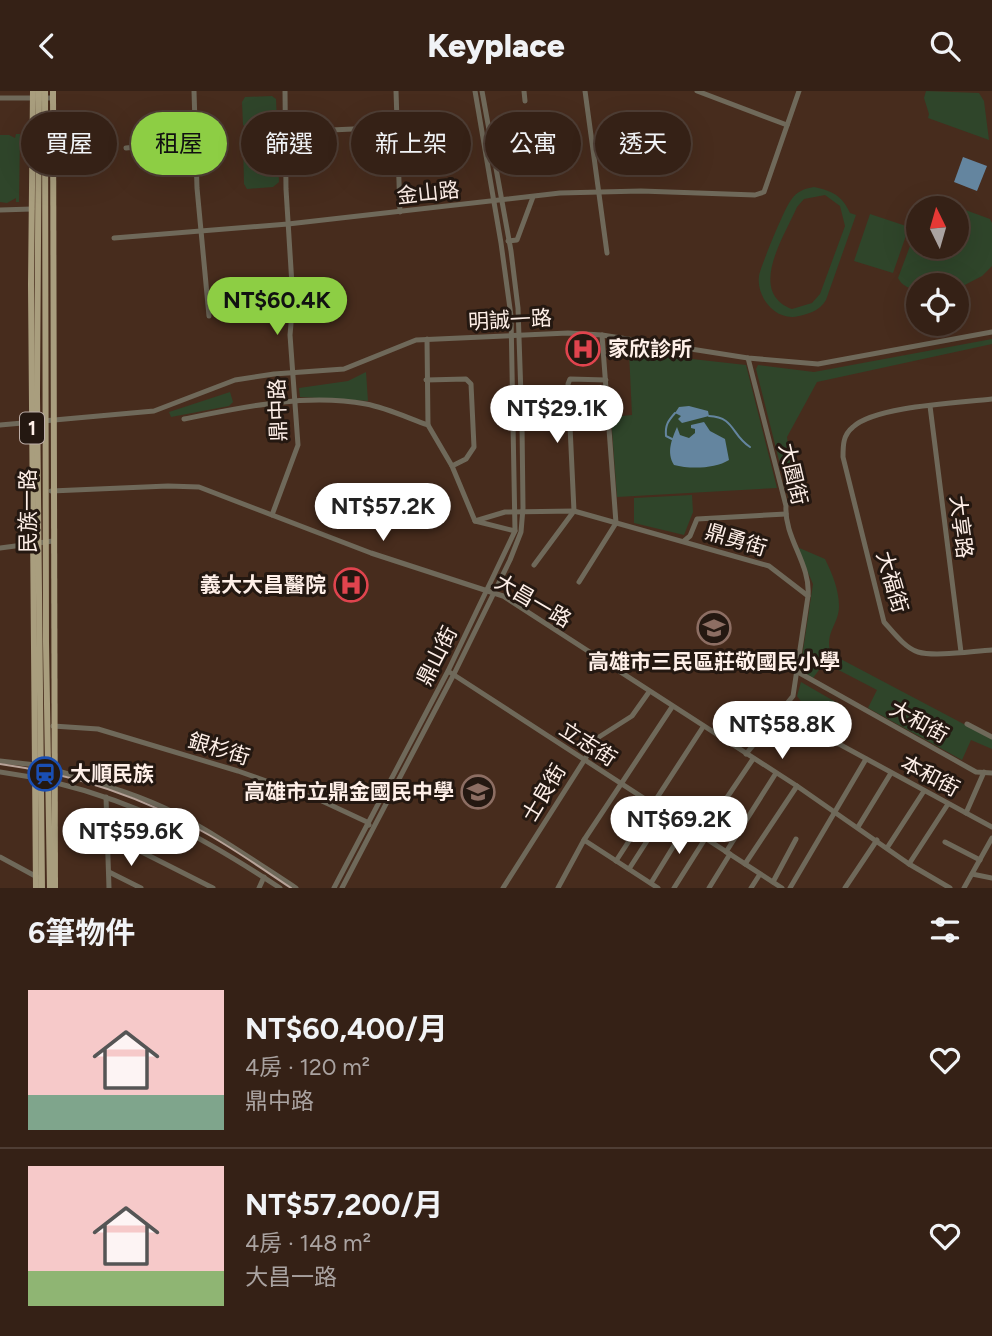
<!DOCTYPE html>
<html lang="zh-TW">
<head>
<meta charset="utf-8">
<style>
  :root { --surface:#352116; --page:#3d291f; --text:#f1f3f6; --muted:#aaa3a1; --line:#4f3e35; --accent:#8dce44 }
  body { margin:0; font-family:Figtree,"Noto Sans TC",sans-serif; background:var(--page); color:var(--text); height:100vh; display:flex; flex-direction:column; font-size:26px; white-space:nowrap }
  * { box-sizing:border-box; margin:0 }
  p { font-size:23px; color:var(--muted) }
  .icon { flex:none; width:38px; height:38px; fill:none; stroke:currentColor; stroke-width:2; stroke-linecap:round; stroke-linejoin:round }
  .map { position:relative; height:797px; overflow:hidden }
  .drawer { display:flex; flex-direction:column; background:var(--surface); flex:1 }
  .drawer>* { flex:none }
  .hud { position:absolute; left:21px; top:21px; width:950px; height:63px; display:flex; gap:14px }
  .needle { width:46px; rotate:355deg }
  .controls { position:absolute; left:906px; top:105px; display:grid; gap:14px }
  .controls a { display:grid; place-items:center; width:63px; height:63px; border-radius:50%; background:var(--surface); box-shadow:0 7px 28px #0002,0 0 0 2px var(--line); font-size:35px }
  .price { position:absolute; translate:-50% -60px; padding:0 16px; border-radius:24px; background:#fff; color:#222; font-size:23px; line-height:46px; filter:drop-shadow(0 2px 4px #0008) }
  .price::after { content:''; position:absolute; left:50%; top:42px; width:21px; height:16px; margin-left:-10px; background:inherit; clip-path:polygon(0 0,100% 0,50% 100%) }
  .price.current { background:var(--accent); color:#111 }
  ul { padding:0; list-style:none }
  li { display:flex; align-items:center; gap:21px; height:175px; padding:0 28px }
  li+li { border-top:2px solid var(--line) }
  li span { display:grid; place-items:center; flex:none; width:196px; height:140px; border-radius:0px; color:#555 }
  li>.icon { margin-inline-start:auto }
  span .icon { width:84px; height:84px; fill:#fffc; stroke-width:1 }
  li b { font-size:30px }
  h2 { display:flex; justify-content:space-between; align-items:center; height:84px; padding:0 28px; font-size:30px }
  .chip { padding:0 24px; border-radius:32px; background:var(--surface); box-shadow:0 7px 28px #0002,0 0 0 2px var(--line); font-size:24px; line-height:63px }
  .chip.current { background:var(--accent); color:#111 }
  header { display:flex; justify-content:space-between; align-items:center; height:91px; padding:0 28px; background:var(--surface); font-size:32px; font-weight:800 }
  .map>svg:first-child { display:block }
</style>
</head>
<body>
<header><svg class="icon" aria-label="back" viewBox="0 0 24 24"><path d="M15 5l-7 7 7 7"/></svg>Keyplace<svg class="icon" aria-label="search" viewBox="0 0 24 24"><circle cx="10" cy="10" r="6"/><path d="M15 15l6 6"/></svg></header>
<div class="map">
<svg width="992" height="797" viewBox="0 0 992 797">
  <rect width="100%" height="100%" fill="#472c1d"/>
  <g fill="#2f452a" fill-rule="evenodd">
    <path d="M926,0L979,2L984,10L989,49L928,27L929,23L924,7Z"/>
    <path d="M272,5L276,8L277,31L272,36L248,38L243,34L242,11L245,6Z"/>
    <path d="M272,42L277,46L279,91L273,96L247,98L244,93L243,49L246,44Z"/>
    <path d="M16,43H20L19,111H16V107L7,112L0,111V44H9L15,47Z"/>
    <path d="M814,96C832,100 842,104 850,122L856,124L826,209C819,220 811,222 799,225C777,231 756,207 759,185C760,177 785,116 791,109C797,100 804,98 814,96ZM825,104L840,115L845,135L820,203L812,212L792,218C747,201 784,146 797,116L804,108Z"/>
    <path d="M938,109L990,128L992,132V175L982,185L957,198V194H919V200C910,198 902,195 898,187L919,131V156H957V117H924L927,110Z"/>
    <path d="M870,123L909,136L893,182L854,170Z"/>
    <path d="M992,248V253L817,291L787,346L794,393L789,409L756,278L758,274L814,281Z"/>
    <path d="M629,261L746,274L777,397L617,406L611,326L632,324Z"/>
    <path d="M366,281L368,310L300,306L299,297L348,290Z"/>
    <path d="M230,301L233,311L229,315L171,326L169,321Z"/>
    <path d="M692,404L693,421L684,444L634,432V407Z"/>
    <path d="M797,456L825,468C832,482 839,499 839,515C839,534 824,541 831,563L813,587L800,579L813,493Z"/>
    <path d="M835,565L992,648V658L971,649L962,669L868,617L877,599L829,574Z"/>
    <path d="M801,591L846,617L831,643L822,638L797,605Z"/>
  </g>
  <g fill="#64859f">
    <path d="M963,66L987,75L977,100L954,91Z"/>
    <path d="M689,315L708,320L709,325L682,332L678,328L681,325L675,322L679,316Z"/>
    <path d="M704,331L710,340L725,348L729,369C715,378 689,378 674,374C666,361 672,348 677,336L680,344L689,347L695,342V338L691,337V334Z"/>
  </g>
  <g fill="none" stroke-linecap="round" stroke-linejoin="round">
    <g stroke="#64859f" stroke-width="2">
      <path d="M709,325C735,326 731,344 750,356"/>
      <path d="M672,348L666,345C665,334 668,330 675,322"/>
    </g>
    <g stroke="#6f695a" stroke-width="5">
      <path d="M194,0L197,97L209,225"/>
      <path d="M396,0L400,121"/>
      <path d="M524,0L525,10"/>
      <path d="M585,0L607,162"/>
      <path d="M697,0L787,34"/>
      <path d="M0,7H53"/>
      <path d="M331,39L397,36"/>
      <path d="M126,57L196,50"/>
      <path d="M0,119L32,118"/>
      <path d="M114,147L288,133L560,102L641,100L755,104L764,101L799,0"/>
      <path d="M508,150L517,149L533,106"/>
      <path d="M427,248L428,334L452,375L475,430L515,440"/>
      <path d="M748,267L786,415C784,447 811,473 808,505"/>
      <path d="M426,289L466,288L471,293L474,356L466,368L452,375"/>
      <path d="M992,308C959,312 876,315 853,336C843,344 843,354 843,366L884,531C893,541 905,557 918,561C935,566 973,560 992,559"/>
      <path d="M930,315L961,561"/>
      <path d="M184,328C243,316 306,302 366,313C387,317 408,327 428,334"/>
      <path d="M43,330L154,320L235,289L274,283L344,278L416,249L568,242L602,244L748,267L818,273L992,241"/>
      <path d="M0,334L34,331"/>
      <path d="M51,400L168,395L199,396L371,462L503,505L797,695L909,773L950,797"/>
      <path d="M272,424L298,354L290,244L293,210L286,98L285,0"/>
      <path d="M475,430L505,421L574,420L769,475L808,505L793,605L746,663"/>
      <path d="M684,450L690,445L697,428L786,423"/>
      <path d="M0,457L53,450"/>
      <path d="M534,474L574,420L568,293L570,288L606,289"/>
      <path d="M579,491L616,432L602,244"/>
      <path d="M796,580L976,681L992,682"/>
      <path d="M451,582L782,797"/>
      <path d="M780,621L992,736"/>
      <path d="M967,633L992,646"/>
      <path d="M53,635L98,638L238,680L322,710L367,731L369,734"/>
      <path d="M0,670L36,674"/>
      <path d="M52,678C93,691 135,702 173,721C216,743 256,771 296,797"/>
      <path d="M0,681L37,687"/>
      <path d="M53,691C143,713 204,747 280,797"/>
      <path d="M106,706L109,797"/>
      <path d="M966,722L984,681"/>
      <path d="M858,736L891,682"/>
      <path d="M108,744L213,797"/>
      <path d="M701,745L753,668"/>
      <path d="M584,749L658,797"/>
      <path d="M945,751L980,769"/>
      <path d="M887,757L924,700"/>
      <path d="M726,761L776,682"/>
      <path d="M0,766L37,786"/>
      <path d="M616,770L703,636"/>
      <path d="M745,773L797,695"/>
      <path d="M909,773L948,713"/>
      <path d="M629,778L665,722"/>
      <path d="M109,781L141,797"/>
      <path d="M972,783L992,787"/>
      <path d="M773,791L796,748"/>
      <path d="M651,792L686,735"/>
      <path d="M259,797L264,786"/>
      <path d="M334,797L448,580L515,440L511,225L501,152L475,0"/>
      <path d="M342,797L454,583L510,469L521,441L523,417L522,334L518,217L511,160L482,0"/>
      <path d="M503,797L599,646L632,625L649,601"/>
      <path d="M558,797L584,749L672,616"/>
      <path d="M674,797L705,748"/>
      <path d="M709,797L730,763"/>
      <path d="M751,797L760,783"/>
      <path d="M790,797L866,668"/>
      <path d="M845,797L877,749"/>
      <path d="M964,797L992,747"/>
    </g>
    <g stroke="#a99e7e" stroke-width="6">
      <path d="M33,0L31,194L36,797"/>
      <path d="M39,0L37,304L42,797"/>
      <path d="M45,0L46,551L50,797"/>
      <path d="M53,0L55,797"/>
    </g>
    <path stroke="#b7a399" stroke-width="2" d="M0,673C74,683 145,707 209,744C237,760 264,779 291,797"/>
  </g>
  <defs>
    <symbol id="hospital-ring" viewBox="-11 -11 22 22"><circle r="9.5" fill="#241811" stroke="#e0444e" stroke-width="1.5"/><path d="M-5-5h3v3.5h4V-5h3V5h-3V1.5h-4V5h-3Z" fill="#e0444e"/></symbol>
    <symbol id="school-ring" viewBox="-11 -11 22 22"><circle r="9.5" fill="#241811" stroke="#8d6e63" stroke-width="1.5"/><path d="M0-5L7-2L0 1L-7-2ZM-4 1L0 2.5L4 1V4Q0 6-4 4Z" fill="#8d6e63"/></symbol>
    <symbol id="station-ring" viewBox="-11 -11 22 22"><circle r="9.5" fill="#241811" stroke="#1a4fb4" stroke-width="1.5"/><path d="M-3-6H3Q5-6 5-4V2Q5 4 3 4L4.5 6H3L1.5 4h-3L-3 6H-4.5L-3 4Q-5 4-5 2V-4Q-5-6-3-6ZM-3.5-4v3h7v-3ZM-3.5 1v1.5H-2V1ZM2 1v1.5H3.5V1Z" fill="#1a4fb4"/></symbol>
  </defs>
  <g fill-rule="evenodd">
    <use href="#hospital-ring" x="564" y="239" width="38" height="38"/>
    <use href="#hospital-ring" x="332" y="475" width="38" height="38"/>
    <use href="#school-ring" x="695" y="518" width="38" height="38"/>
    <use href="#station-ring" x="26" y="664" width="38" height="38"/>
    <use href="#school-ring" x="459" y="682" width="38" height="38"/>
  </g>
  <g text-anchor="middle" stroke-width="6" stroke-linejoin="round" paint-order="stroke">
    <rect fill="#241811" stroke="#bdaea8" stroke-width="2" x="20" y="321.5" width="24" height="31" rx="5"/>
    <g font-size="19" font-weight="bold" fill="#feefe8">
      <text x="32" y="344">1</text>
    </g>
    <g font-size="21" fill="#feefe8" stroke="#241811">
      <text transform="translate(428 102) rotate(-6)" y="7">金山路</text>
      <text transform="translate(510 229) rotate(-3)" y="7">明誠一路</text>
      <text transform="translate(278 319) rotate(-92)" y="7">鼎中路</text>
      <text transform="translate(793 383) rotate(77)" y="7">大園街</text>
      <text transform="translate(28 420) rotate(-90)" y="7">民族一路</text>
      <text transform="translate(961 436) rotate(83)" y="7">大享路</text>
      <text transform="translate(736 449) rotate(17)" y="7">鼎勇街</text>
      <text transform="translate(892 491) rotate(74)" y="7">大福街</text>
      <text transform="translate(533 510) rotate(30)" y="7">大昌一路</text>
      <text transform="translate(437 565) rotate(-63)" y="7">鼎山街</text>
      <text transform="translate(919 631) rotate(29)" y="7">大和街</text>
      <text transform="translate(588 653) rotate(33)" y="7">立志街</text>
      <text transform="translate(219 658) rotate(17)" y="7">銀杉街</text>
      <text transform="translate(930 685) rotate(28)" y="7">本和街</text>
      <text transform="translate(544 702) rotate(-59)" y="7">士良街</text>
    </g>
    <g font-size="21" font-weight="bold" fill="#feefe8" stroke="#241811" text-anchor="start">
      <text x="608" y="265">家欣診所</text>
      <text x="326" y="501" text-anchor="end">義大大昌醫院</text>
      <text x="714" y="578" text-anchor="middle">高雄市三民區莊敬國民小學</text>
      <text x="70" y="690">大順民族</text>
      <text x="454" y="708" text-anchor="end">高雄市立鼎金國民中學</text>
    </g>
  </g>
</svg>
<div class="controls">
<a><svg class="needle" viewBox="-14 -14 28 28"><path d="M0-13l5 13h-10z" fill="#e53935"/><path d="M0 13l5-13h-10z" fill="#aaa3a1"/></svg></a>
<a><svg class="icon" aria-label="locate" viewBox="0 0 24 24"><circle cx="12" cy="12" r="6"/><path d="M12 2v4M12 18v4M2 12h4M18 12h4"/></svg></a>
</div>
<b class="price current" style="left:277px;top:246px">NT$60.4K</b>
<b class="price" style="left:557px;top:354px">NT$29.1K</b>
<b class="price" style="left:383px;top:452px">NT$57.2K</b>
<b class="price" style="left:782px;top:670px">NT$58.8K</b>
<b class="price" style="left:679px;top:765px">NT$69.2K</b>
<b class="price" style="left:131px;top:777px">NT$59.6K</b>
<div class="hud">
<a class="chip">買屋</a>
<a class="chip current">租屋</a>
<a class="chip">篩選</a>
<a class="chip">新上架</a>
<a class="chip">公寓</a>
<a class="chip">透天</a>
</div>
</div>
<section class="drawer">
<h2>6筆物件<svg class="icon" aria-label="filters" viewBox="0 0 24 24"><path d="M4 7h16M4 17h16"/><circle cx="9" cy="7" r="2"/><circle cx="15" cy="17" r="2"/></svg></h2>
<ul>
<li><span style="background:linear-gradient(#f6c9c9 75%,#7fa58c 0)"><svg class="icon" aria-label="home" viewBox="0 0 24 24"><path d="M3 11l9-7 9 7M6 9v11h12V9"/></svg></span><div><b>NT$60,400/月</b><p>4房 · 120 m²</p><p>鼎中路</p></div><svg class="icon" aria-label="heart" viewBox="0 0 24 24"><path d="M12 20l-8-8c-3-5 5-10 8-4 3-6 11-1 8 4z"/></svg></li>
<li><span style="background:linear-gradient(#f6c9c9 75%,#8fb573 0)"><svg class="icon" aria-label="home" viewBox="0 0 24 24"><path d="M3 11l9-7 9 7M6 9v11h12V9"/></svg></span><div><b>NT$57,200/月</b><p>4房 · 148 m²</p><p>大昌一路</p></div><svg class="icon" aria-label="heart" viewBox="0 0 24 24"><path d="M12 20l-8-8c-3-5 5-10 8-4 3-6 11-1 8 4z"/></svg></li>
</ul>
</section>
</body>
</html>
